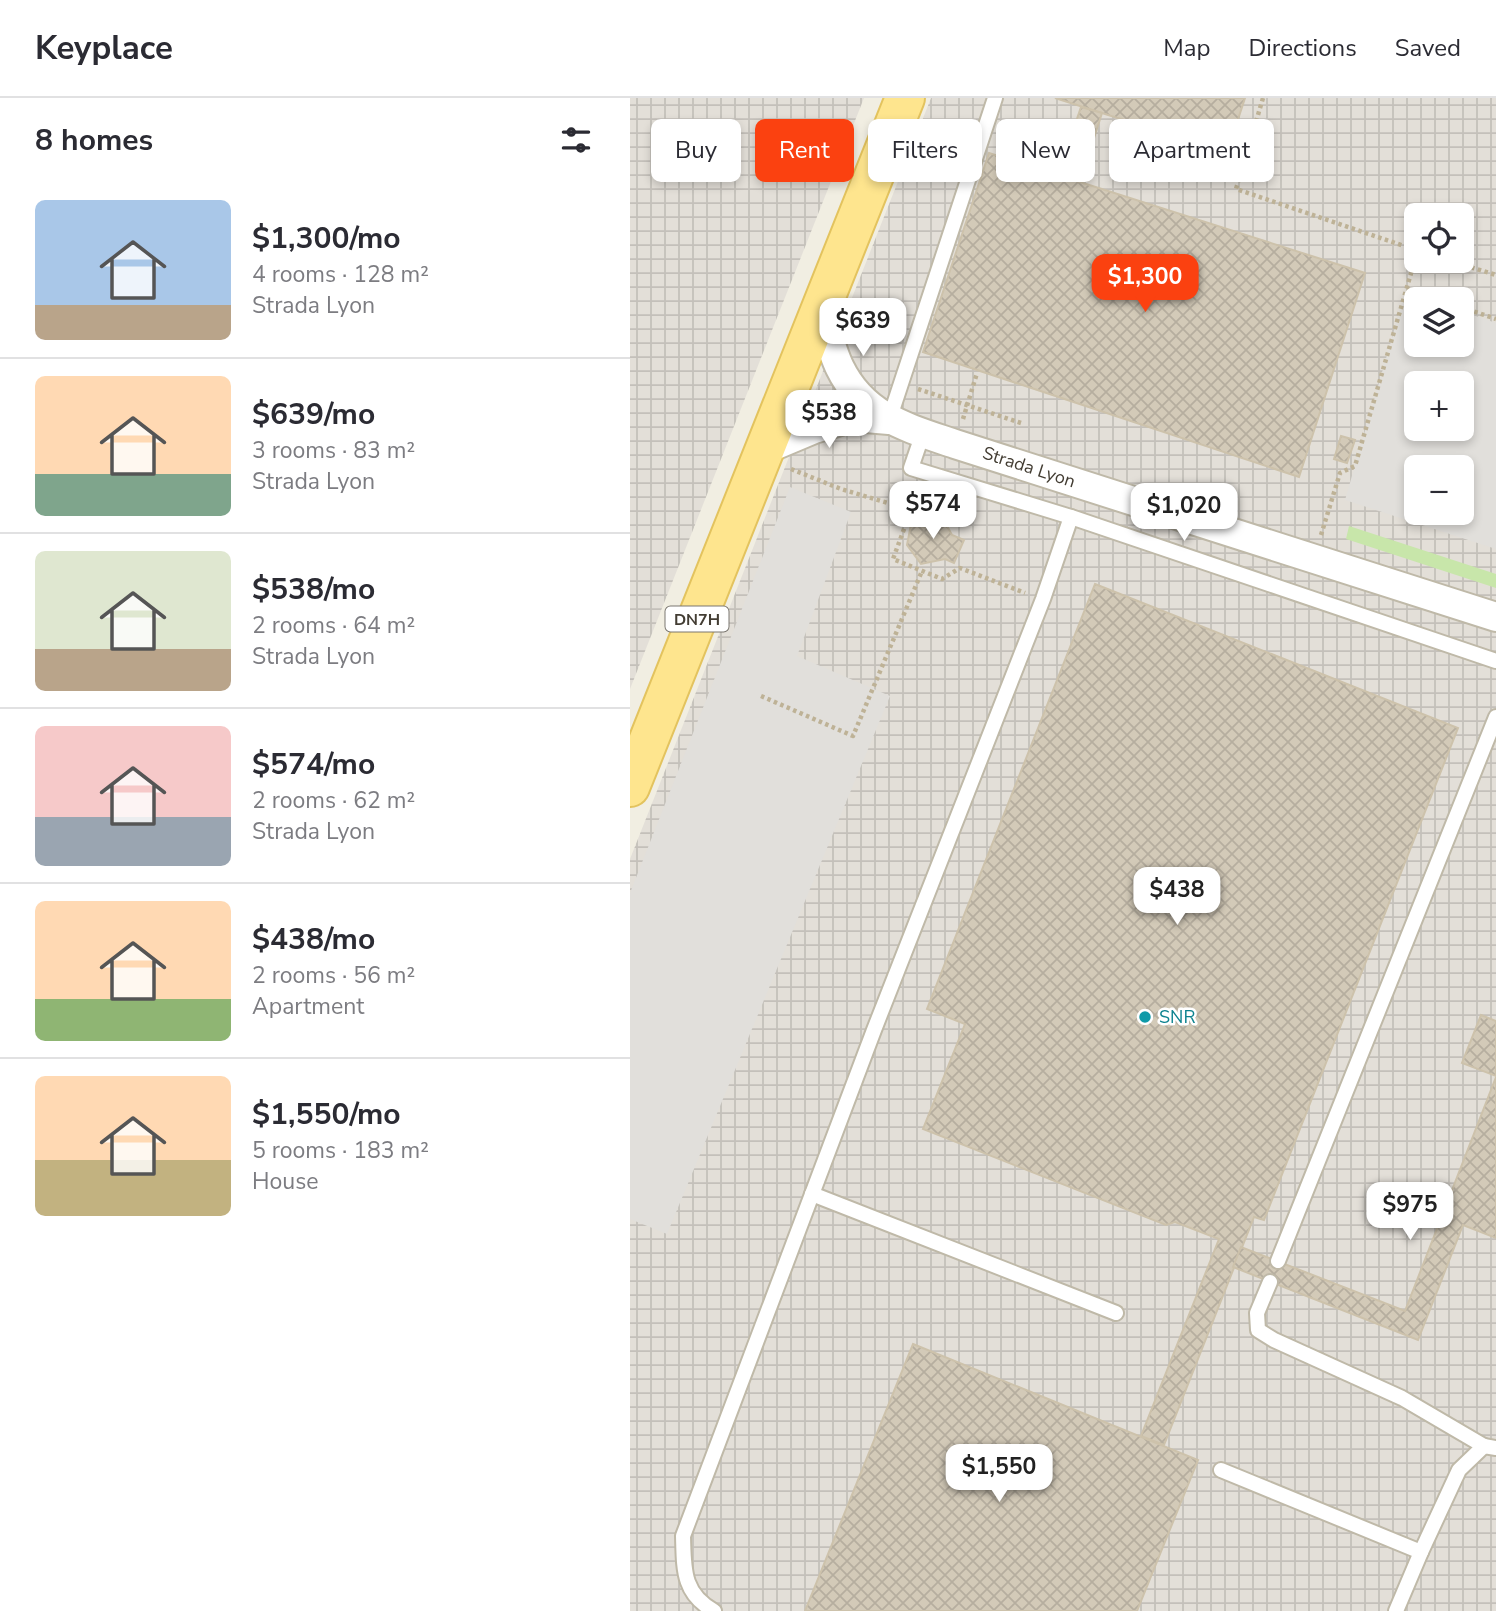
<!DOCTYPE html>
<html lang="en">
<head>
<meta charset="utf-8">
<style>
  :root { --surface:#fff; --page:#f7f7f7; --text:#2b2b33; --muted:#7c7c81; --line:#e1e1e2; --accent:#fb4110 }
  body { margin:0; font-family:"Nunito Sans",sans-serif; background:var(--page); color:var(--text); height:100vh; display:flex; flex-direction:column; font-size:26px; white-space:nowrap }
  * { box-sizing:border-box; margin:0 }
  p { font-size:23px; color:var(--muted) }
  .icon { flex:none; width:38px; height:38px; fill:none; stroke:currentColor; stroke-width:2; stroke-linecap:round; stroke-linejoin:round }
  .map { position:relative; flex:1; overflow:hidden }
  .sheet { display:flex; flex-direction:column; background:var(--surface); width:630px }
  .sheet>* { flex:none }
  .banner { position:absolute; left:21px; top:21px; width:665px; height:63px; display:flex; gap:14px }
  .controls { position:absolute; left:774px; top:105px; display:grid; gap:14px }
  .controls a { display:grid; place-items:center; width:70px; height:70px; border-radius:10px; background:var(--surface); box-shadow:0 4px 10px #0003; font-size:35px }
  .price { position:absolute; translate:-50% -60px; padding:0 16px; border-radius:14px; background:#fff; color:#222; font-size:23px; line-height:46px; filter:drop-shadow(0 2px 4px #0008) }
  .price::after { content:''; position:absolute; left:50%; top:42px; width:21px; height:16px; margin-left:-10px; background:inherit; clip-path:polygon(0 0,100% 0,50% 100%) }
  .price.active { background:var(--accent); color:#fff }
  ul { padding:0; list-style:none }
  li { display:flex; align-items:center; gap:21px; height:175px; padding:0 35px }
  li+li { border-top:2px solid var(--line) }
  li span { display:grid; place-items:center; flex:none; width:196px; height:140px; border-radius:10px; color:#555 }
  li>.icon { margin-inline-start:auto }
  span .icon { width:84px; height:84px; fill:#fffc; stroke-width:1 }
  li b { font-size:30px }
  h2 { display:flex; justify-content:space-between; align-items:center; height:84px; padding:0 35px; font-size:30px }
  .tag { padding:0 24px; border-radius:10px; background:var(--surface); box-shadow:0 4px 10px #0003; font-size:24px; line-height:63px }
  .tag.active { background:var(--accent); color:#fff }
  header { display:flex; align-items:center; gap:42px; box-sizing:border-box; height:98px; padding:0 35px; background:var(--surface); border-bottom:2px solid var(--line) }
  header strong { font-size:33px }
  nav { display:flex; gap:38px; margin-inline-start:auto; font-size:24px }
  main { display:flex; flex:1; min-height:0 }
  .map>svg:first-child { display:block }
</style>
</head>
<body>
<header>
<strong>Keyplace</strong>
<nav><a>Map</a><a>Directions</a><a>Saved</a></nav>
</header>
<main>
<section class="sheet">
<h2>8 homes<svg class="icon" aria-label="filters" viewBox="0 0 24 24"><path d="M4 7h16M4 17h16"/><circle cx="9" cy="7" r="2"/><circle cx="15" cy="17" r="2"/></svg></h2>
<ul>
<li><span style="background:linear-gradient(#a9c7e8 75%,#b9a48a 0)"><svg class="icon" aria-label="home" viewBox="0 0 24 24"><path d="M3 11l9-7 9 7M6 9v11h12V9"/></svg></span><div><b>$1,300/mo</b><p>4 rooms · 128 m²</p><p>Strada Lyon</p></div></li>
<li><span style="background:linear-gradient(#ffd9b3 70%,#7fa58c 0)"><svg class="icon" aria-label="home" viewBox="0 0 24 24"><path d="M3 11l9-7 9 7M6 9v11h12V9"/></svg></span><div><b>$639/mo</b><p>3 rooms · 83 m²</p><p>Strada Lyon</p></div></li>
<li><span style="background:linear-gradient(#dfe7d0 70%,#b9a48a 0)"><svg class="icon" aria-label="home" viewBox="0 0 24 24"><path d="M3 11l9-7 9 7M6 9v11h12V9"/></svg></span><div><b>$538/mo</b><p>2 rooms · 64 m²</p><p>Strada Lyon</p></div></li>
<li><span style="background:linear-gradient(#f6c9c9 65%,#9aa5b1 0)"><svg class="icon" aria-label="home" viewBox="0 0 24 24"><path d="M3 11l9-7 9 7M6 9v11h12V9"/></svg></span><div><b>$574/mo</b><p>2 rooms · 62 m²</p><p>Strada Lyon</p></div></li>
<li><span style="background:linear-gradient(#ffd9b3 70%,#8fb573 0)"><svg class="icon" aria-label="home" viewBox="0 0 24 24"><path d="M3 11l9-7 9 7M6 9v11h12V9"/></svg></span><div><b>$438/mo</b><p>2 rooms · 56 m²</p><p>Apartment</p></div></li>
<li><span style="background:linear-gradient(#ffd9b3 60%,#c2b280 0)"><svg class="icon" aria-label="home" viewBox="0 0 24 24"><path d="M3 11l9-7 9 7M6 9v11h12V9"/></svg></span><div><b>$1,550/mo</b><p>5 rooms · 183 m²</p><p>House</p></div></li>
</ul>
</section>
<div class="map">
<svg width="866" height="1513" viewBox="0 0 866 1513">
  <defs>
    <pattern id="industrial-grid" width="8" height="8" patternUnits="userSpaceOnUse" patternTransform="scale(1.75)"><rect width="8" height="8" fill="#e3dfd8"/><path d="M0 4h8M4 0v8" fill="none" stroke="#c4c0ba"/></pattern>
    <pattern id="building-cross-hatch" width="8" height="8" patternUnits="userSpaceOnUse" patternTransform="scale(1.75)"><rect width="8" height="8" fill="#d3cab8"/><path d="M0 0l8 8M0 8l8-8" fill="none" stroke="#b6ae9f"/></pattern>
  </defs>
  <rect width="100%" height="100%" fill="#f1eee2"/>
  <g fill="url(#industrial-grid)" fill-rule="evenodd">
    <path d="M0,0H234L0,591Z"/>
    <path d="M301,0H866V1513H0V761ZM786,117H831V163H786ZM786,201H831V247H786ZM786,285H831V331H786ZM786,369H831V415H786Z"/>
  </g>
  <path fill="#c8e6aa" d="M719,428L866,476V490L716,441Z"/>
  <g fill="#e1dfdb" fill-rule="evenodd">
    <path d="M775,195L794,201H786V247H831V213L866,225V451L715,402ZM786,285H831V331H786ZM786,369H831V415H786Z"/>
    <path d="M160,389L221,414L167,558L260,598L37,1136L0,1121V795Z"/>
  </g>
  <g fill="url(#building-cross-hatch)" stroke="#cdc2ab" stroke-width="2">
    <path d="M425,0H615L597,55Z"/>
    <path d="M451,9L472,15L450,84L428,77Z"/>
    <path d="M359,55L735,175L669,379L293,254Z"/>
    <path d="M711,338L725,342L717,365L704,361Z"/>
    <path d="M311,417L322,437L334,442L324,465L315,461L291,466L277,447L281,426Z"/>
    <path d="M465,486L828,630L634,1122L624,1119L534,1347L511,1338L589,1141L545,1124L536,1127L293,1031L335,926L297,911Z"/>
    <path d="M851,917L866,923V978L832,965Z"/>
    <path d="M866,979V1140L833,1127L788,1242L603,1169L611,1149L775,1213Z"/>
    <path d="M283,1246L568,1362L507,1513H175Z"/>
  </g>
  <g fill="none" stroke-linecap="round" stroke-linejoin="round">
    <defs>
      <g id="lane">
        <path d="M259,322L365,0"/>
        <path d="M293,335L281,370L441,419L866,563"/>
        <path d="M182,1096L486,1215"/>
        <path d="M648,1163L866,619"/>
        <path d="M640,1184L627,1215L628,1232L644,1242L772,1300L854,1348"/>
        <path d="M591,1372L791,1454"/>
        <path d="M84,1513C52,1495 54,1470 53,1438L244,932L413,501L441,419"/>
        <path d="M766,1513L791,1454L829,1372L854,1348L866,1350"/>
      </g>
      <g id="street">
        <path d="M191,212C197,231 201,252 210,270C234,319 278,330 325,346L866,519"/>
        <path d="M134,352L184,331L224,319L259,322"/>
      </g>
      <path id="primary" d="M0,689L275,0"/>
    </defs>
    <use href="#lane" stroke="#bfb9a8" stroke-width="18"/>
    <use href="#street" stroke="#bfb9a8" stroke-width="32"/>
    <use href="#primary" stroke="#e3c35e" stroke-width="42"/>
    <g stroke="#beb296" stroke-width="4.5" stroke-dasharray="3.5 3.5" stroke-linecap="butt">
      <path d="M633,0L606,91L786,152"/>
      <path d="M821,163L866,177"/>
      <path d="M777,191L808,201"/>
      <path d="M831,209L866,221"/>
      <path d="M288,291L391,325"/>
      <path d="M333,321L347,275"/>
      <path d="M161,371L211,391L281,412L263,461L312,481L330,470L395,495"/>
      <path d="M691,437L710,375L725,368L786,158"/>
      <path d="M131,598L223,638L292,473"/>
    </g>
    <use href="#lane" stroke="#fff" stroke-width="14"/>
    <use href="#street" stroke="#fff" stroke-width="28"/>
    <use href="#primary" stroke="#fee58e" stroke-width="38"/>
  </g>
  <circle fill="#0f9aa8" stroke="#fff" stroke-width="2.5" cx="515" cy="919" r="7"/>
  <g text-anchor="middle" stroke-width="5" stroke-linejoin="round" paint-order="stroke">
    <rect fill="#fff" stroke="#7b7770" stroke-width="2" x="35.5" y="508.5" width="63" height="25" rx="5"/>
    <g font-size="16" font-weight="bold" fill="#433d33">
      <text x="67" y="527">DN7H</text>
    </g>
    <g font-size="18" fill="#433d33" stroke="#fff">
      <text transform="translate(399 369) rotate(18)" y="6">Strada Lyon</text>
    </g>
    <g font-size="18" fill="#0d838f" stroke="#fff" text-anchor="start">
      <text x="529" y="925">SNR</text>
    </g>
  </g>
</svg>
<div class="controls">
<a><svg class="icon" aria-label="locate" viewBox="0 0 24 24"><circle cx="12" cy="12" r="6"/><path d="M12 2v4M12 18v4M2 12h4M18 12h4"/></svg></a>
<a><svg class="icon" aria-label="layers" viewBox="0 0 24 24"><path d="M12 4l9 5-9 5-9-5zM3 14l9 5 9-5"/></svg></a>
<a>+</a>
<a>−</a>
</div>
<b class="price active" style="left:515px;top:216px">$1,300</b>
<b class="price" style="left:233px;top:260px">$639</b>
<b class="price" style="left:199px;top:352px">$538</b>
<b class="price" style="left:303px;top:443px">$574</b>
<b class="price" style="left:554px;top:445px">$1,020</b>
<b class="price" style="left:547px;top:829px">$438</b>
<b class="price" style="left:780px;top:1144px">$975</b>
<b class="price" style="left:369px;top:1406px">$1,550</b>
<div class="banner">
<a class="tag">Buy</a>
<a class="tag active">Rent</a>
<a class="tag">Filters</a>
<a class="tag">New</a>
<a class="tag">Apartment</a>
</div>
</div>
</main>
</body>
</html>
